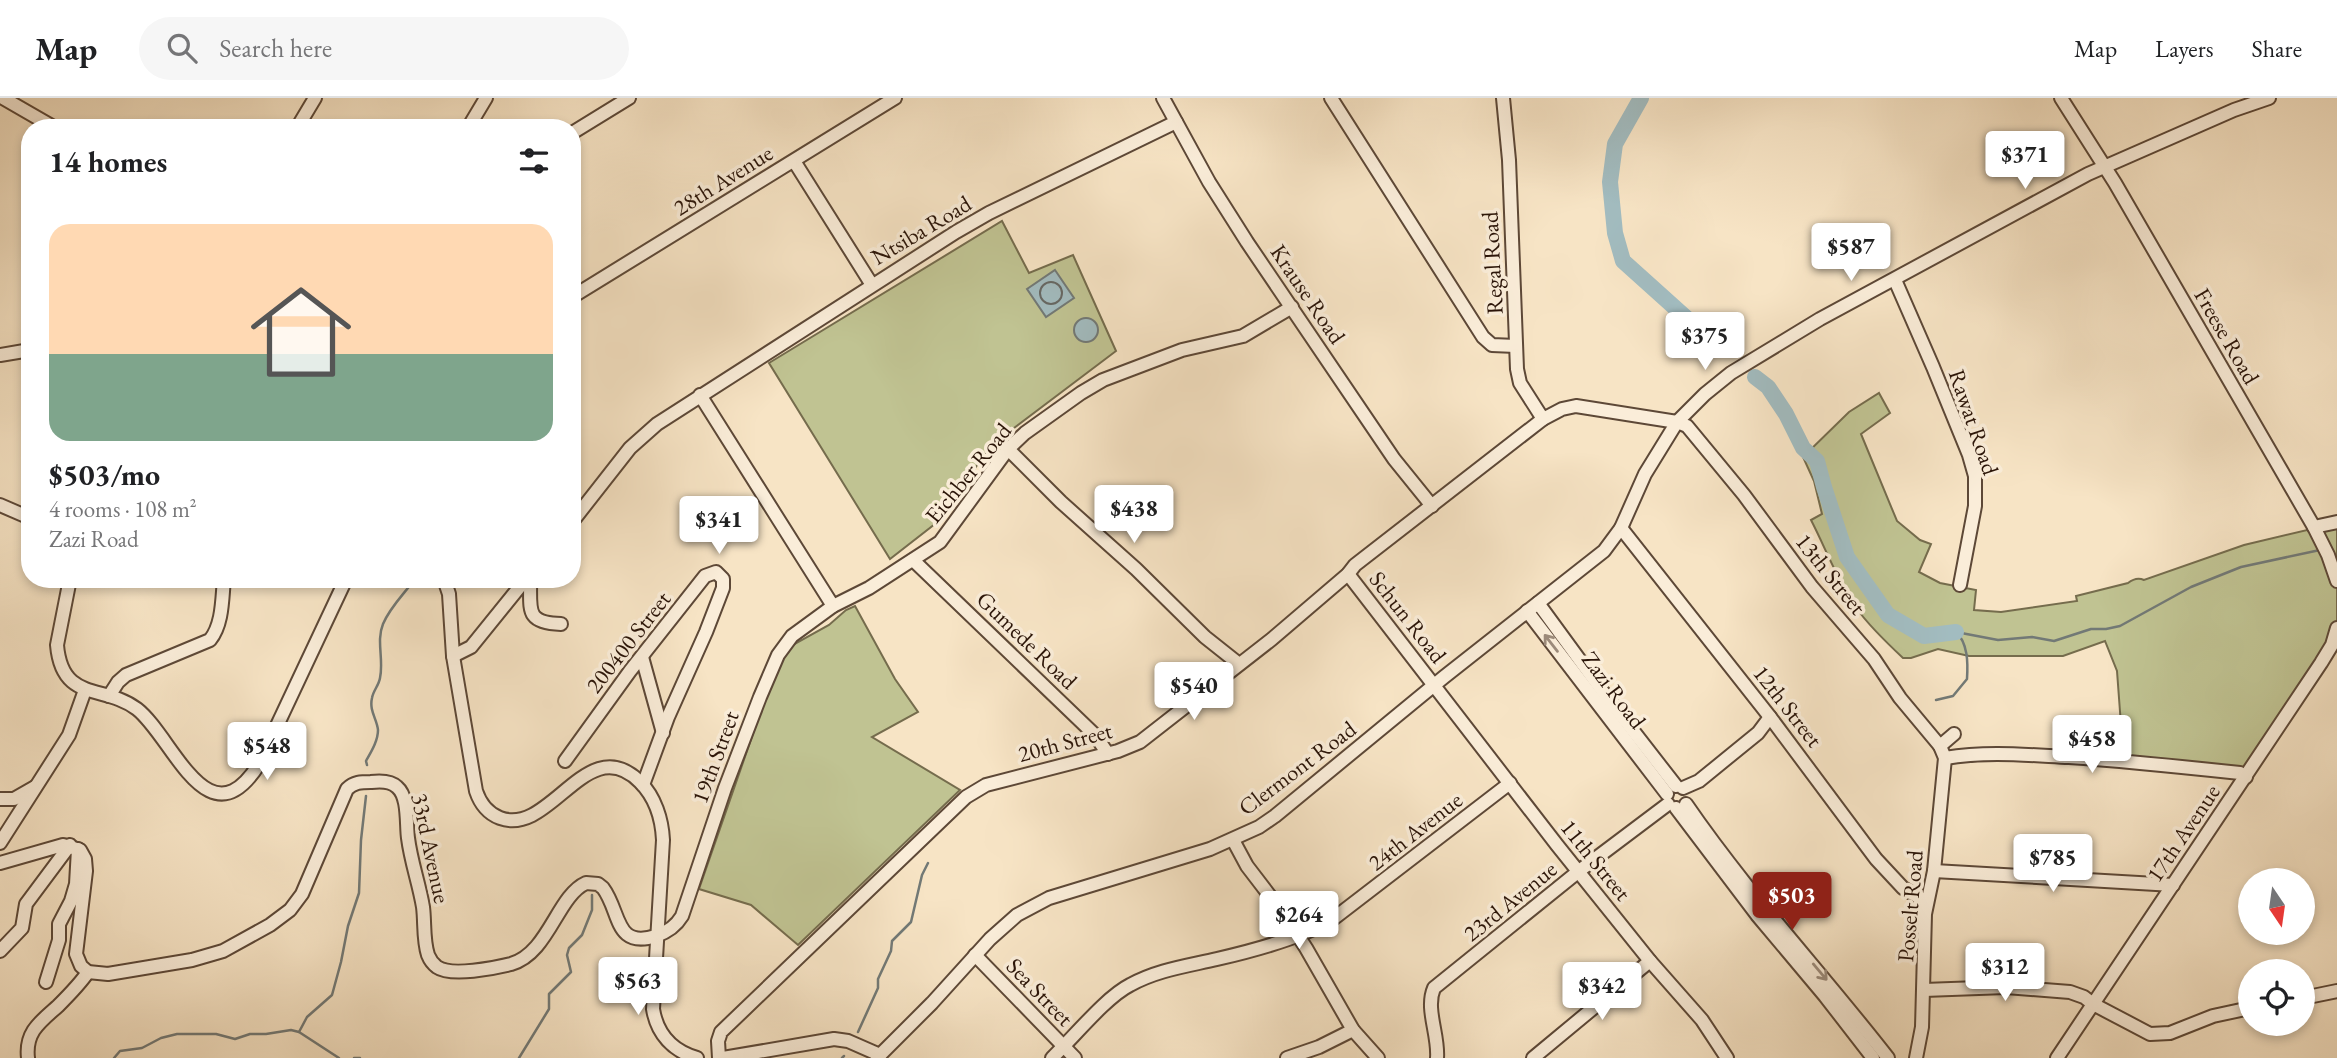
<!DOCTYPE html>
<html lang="en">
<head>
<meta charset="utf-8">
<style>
  :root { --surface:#fff; --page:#f6f6f6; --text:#202124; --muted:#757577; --line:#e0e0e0; --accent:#8f2418 }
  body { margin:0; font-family:"EB Garamond",serif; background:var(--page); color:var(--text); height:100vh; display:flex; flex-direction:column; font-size:26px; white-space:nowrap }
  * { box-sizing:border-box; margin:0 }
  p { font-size:23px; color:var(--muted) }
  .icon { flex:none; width:38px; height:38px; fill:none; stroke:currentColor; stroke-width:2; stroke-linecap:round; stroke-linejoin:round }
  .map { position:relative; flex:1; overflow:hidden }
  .side { position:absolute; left:21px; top:21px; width:560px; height:469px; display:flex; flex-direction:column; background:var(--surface); border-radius:28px; box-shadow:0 4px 10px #0003 }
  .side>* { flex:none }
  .needle { width:46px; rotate:167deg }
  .tools { position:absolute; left:2238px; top:770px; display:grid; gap:14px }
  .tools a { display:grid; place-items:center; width:77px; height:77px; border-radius:50%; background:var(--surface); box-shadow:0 4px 10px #0003; font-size:35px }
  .price { position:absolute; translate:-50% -60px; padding:0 16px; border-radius:7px; background:#fff; color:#222; font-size:23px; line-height:46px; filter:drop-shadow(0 2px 4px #0008) }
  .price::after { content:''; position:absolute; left:50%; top:42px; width:21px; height:16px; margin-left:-10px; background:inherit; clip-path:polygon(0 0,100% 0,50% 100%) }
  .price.selected { background:var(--accent); color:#fff }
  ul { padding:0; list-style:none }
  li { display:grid; align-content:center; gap:14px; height:371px; padding:0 28px }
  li+li { border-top:2px solid var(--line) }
  li span { display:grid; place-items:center; height:217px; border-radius:21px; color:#555 }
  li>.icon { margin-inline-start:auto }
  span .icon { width:126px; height:126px; fill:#fffc; stroke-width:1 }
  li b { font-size:30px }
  h2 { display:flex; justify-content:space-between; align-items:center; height:84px; padding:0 28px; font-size:30px }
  header { display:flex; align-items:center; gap:42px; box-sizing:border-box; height:98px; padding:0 35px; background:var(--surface); border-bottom:2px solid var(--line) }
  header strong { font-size:33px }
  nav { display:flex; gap:38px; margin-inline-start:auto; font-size:24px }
  .search { width:490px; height:63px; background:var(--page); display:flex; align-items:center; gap:18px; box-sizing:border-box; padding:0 24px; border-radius:38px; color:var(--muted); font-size:26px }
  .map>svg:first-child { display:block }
</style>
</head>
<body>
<header>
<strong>Map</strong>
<div class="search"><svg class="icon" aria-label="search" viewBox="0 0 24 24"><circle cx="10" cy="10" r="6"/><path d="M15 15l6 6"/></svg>Search here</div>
<nav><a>Map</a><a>Layers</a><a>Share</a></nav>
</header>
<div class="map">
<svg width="2337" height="960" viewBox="0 0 2337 960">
  <rect width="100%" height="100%" fill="#f7e4c5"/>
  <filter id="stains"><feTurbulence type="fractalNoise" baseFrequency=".00286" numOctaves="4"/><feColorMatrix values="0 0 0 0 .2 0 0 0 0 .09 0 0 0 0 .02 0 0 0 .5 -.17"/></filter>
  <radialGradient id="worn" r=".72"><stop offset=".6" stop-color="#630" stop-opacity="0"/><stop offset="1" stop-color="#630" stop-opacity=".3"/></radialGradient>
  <g fill="#c0c392" stroke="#756c4d" stroke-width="2">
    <path d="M1002,123L1029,175L1073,157L1116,253L990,348L940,422L890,461L769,265Z"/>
    <path d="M1879,295L1890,315L1861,336L1897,423L1920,442L1931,446L1919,474L1940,485L1976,492L1974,512L2001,514L2077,503L2076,498L2128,485C2133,481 2138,479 2144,482L2244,447L2337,425V538L2245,678L2122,662L2121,627L2117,573L2105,543L2063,558H1969L1938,551L1911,560H1903C1887,545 1870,529 1857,511C1838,484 1826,451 1811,422L1822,416L1814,383L1803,359L1849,314Z"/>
    <path d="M855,508L895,581L918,614L872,639L960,692L798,847L751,807L699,791L764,604L782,559L789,549L829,527L846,512Z"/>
  </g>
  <g fill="#a2bcc0" stroke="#727976" stroke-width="2">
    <path d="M1055,172L1074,200L1046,219L1027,191Z"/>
    <circle cx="1086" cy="232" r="12"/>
  </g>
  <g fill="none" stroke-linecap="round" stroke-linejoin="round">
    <circle stroke="#666864" stroke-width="2" cx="1051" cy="195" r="11"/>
    <g stroke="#727976" stroke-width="2.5">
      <path d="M1956,534L1998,542L2032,539L2054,543L2091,531H2106L2120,528L2191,489L2241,469L2320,452"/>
      <path d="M1936,602L1953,598L1967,581C1968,565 1968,545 1956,534"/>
      <path d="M367,667L366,663C371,654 378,643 378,632C377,621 369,613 372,600C373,593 379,587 380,580C384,562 376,543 383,526C390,509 404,496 415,481"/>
      <path d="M299,934L307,919L332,897L341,864L348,828L359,795L361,742L366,698"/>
      <path d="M858,934L878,890V881L891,853L892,843L911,824L922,777L928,765"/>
      <path d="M114,960L120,953L142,950L161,940L177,936H216L235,941L250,936H266L291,932L299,934L339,960"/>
      <path d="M354,960H360"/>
      <path d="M519,960L549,911V896L571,874L567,857L569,850L582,837L592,812V797"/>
      <path d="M842,960L844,958"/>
    </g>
    <g stroke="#a2bcc0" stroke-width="16">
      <path d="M1641,0L1615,46L1610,84L1615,135L1623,163L1722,252"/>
      <path d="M1755,279L1768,289L1786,316L1803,350L1817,363L1824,389L1847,459L1888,517L1924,538L1956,534"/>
    </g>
    <defs>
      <g id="minor">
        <path d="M3,0L55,30"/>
        <path d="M1163,0L1209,84L1247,144L1394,361L1432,408"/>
        <path d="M1331,0L1483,239L1492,247L1516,248"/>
        <path d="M1503,0L1509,62L1517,271L1520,285L1543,321"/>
        <path d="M2061,0L2115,85L2314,429L2328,457L2337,483"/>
        <path d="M297,30L315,0"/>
        <path d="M468,30L486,0"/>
        <path d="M572,35L629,0"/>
        <path d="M794,63L872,187"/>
        <path d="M1895,182L1933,269L1969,357L1975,378V408L1960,487"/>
        <path d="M572,199L895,0"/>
        <path d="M0,257L30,252"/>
        <path d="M700,297L833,508"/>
        <path d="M1008,351L1061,404L1136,471L1205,539L1239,566"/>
        <path d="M0,407L30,420"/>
        <path d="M572,424L630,350L657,326L956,134L989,115L1176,24"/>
        <path d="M2314,429L2337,424"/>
        <path d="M1621,430L1770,619L1876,761L1903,790L1927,804"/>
        <path d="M913,462L1095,637L1108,656"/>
        <path d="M1348,476L1557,747L1650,863L1702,922L1727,960"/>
        <path d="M70,481L57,547C62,605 104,586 137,611C173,639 208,747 259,666L346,481"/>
        <path d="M444,481L449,496L453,558L476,693C480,705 487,715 500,720C551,739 587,631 640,684C655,699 662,721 663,742L653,911C657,936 673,953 697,960"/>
        <path d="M530,481C531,511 524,525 561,526"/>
        <path d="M1538,505L1606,598L1676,688"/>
        <path d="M1527,513L1667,696"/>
        <path d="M453,558L471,549L526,481"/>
        <path d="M642,559L663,635"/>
        <path d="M109,598L118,584L126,577L210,542C223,526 222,500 224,481"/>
        <path d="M1940,648L1954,636"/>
        <path d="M1945,660C1987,653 2027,657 2069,659C2126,663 2183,669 2240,675L2246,679"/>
        <path d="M565,663L630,573L705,478L716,474L723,481V490L706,534L668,619L643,687"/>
        <path d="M1683,690L1699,683L1758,635L1770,619"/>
        <path d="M0,701H14L35,689"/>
        <path d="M1686,706C1747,795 1822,875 1888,960"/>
        <path d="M1676,710L1757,817L1825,898L1873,960"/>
        <path d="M1233,742L1247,768L1286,819L1306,850L1353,932L1378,960"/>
        <path d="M0,745L69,637L85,592"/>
        <path d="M0,765L63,747L80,752L85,761L86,773L76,856L81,868L88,874L108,876L192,862L223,853L270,827L290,812L302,796L347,691C354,684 361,684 371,684C379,683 391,683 397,689C409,699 406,726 408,740C411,764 419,785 423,809C425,824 423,842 428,857C430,862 433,866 437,869C451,879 495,870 511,866C549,855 557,798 586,785L598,786L603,790C621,814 614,851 656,838C668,834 676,828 682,818L725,690L760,599L778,557L792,538L833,508L869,490L940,444L1008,351L1025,335L1081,295L1103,282L1182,252L1243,238L1292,209"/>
        <path d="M1934,773L2173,787"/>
        <path d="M0,853L22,830L26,806L70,747"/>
        <path d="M975,857L1075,960"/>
        <path d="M46,884L59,842V826L71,803L76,786L78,751"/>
        <path d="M1924,892L2006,889L2070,894L2084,899L2093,906L2150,936L2170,935L2213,918L2250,910"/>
        <path d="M2303,900L2337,893"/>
        <path d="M28,960C25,934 40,924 58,908C68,898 80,886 88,874"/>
        <path d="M719,960L718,943L721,934L966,699L986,687L1118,653L1140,644L1272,541L1348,476L1355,467L1543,321L1562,311L1576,308L1677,324L1687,328L1744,397L1812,489L1874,561L1900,600L1940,648L1945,660L1934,773L1925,816L1922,929L1916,960"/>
        <path d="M723,960L834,941L848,943L880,957"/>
        <path d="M877,960L932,905L990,841L1017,817L1049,800L1210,751L1259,729L1275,718L1444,579L1604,453L1621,430L1645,376L1677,324L1705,296L1731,275L1820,221L2088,76L2234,12L2269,0"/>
        <path d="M1052,960C1073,940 1106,899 1130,887C1157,872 1187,868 1217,861C1252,853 1303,839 1333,821L1510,685"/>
        <path d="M1287,960L1319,949L1353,932"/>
        <path d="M1437,960C1439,937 1425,911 1434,890L1579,773L1668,706"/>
        <path d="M1533,960L1650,863"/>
        <path d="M2057,960L2321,565L2332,547L2337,530"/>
      </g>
    </defs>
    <use href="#minor" stroke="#5d4837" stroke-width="16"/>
    <use href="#minor" stroke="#faedd9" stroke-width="12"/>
  </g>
  <defs><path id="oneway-shaft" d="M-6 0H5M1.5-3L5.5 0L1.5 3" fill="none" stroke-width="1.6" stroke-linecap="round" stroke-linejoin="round" transform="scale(1.75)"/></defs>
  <g stroke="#9c8b7b">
    <use href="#oneway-shaft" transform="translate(1551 545) rotate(-128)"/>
    <use href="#oneway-shaft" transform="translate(1820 874) rotate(50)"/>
  </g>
  <g text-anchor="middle" stroke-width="7" stroke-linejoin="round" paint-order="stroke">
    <g font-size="23" fill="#2a1408" stroke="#faedd9">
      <text transform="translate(723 82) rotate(-32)" y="8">28th Avenue</text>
      <text transform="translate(921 132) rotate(-31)" y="8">Ntsiba Road</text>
      <text transform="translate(1492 165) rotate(-93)" y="8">Regal Road</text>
      <text transform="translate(1308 196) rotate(56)" y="8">Krause Road</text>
      <text transform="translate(2227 238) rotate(60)" y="8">Freese Road</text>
      <text transform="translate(1974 324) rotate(71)" y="8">Rawat Road</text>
      <text transform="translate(968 375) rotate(-51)" y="8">Eichber Road</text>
      <text transform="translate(1831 476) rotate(51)" y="8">13th Street</text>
      <text transform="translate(1408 519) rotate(52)" y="8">Schun Road</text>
      <text transform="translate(1027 542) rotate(44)" y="8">Gumede Road</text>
      <text transform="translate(628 544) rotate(-52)" y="8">200400 Street</text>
      <text transform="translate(1614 592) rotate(53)" y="8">Zazi Road</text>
      <text transform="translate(1788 608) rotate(52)" y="8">12th Street</text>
      <text transform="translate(1065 644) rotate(-15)" y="8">20th Street</text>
      <text transform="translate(715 659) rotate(-70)" y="8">19th Street</text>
      <text transform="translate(1297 670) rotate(-37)" y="8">Clermont Road</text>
      <text transform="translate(1415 733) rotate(-38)" y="8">24th Avenue</text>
      <text transform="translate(2183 735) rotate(-56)" y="8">17th Avenue</text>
      <text transform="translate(431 750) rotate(78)" y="8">33rd Avenue</text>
      <text transform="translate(1596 762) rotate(51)" y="8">11th Street</text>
      <text transform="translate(1510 803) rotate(-39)" y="8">23rd Avenue</text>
      <text transform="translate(1910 808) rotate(-85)" y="8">Posselt Road</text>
      <text transform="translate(1040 894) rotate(46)" y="8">Sea Street</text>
    </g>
  </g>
  <rect width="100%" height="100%" filter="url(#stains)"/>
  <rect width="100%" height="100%" fill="url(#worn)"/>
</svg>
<div class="tools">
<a><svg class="needle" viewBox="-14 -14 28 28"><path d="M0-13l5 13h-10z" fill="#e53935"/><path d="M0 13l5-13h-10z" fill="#757577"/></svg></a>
<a><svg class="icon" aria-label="locate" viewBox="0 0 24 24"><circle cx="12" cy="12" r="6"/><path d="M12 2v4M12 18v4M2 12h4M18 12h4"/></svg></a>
</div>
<b class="price" style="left:2025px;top:93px">$371</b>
<b class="price" style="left:1851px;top:185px">$587</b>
<b class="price" style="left:1705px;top:274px">$375</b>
<b class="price" style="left:1134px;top:447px">$438</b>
<b class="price" style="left:719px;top:458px">$341</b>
<b class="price" style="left:1194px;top:624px">$540</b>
<b class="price" style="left:2092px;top:677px">$458</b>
<b class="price" style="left:267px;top:684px">$548</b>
<b class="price" style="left:2053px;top:796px">$785</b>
<b class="price selected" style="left:1792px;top:834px">$503</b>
<b class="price" style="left:1299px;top:853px">$264</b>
<b class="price" style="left:2005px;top:905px">$312</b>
<b class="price" style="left:638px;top:919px">$563</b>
<b class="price" style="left:1602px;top:924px">$342</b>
<section class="side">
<h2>14 homes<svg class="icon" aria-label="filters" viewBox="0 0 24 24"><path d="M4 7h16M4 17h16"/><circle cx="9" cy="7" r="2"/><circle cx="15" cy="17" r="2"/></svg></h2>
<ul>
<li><span style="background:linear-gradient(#ffd9b3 60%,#7fa58c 0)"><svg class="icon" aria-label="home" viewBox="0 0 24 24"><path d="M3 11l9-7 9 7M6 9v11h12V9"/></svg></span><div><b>$503/mo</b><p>4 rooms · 108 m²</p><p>Zazi Road</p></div></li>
</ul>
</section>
</div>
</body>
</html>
